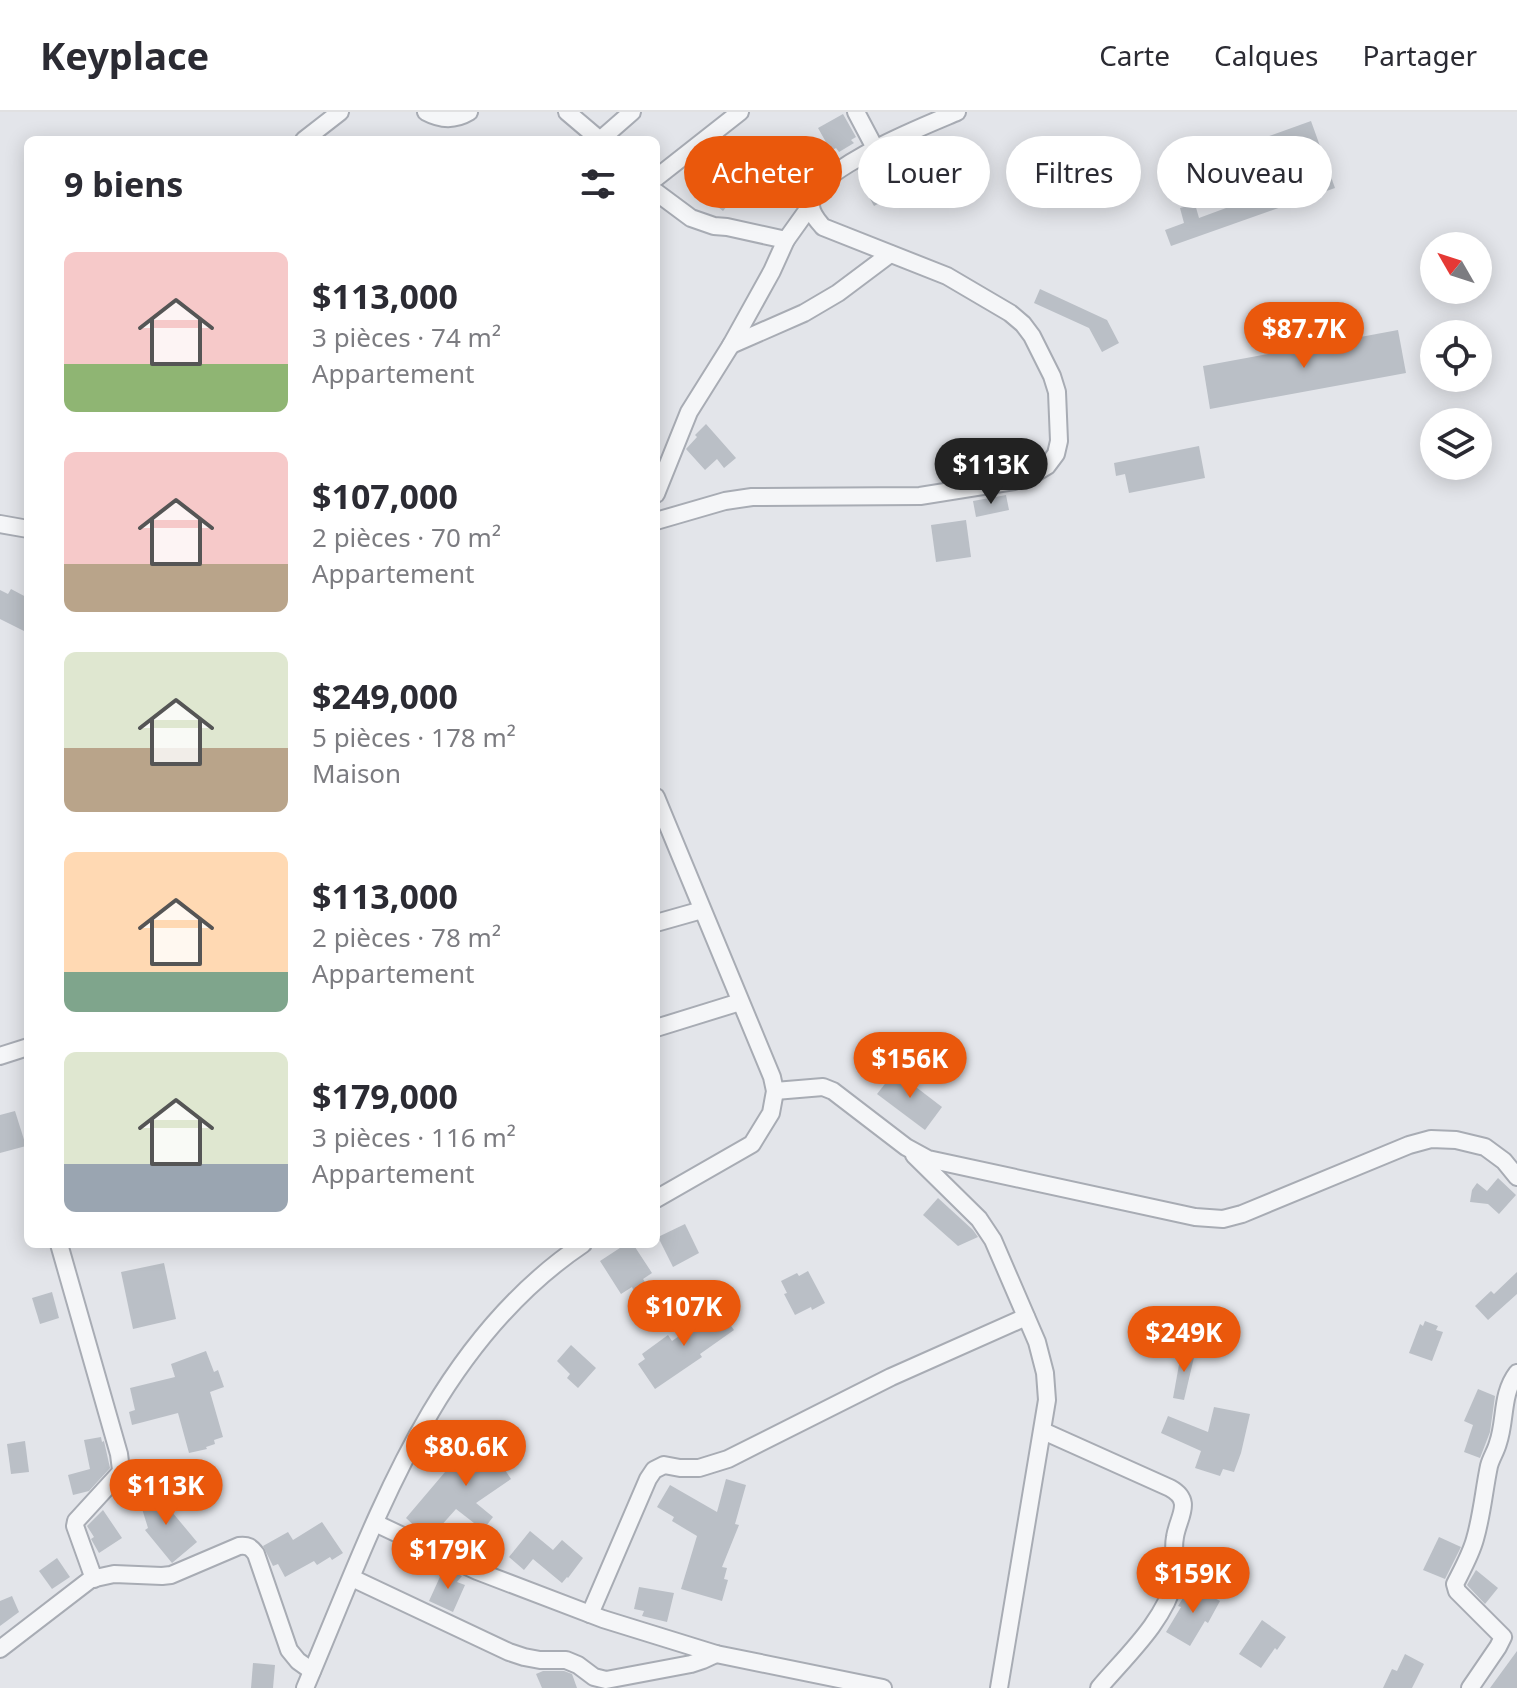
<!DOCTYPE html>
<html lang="fr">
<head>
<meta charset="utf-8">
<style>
  :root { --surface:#fff; --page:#f2f2f3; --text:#2b2b33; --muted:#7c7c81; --line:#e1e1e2; --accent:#ea580c }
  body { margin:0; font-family:"Noto Sans",sans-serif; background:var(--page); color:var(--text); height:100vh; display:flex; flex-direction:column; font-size:30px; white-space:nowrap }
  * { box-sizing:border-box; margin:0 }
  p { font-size:26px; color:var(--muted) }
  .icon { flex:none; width:44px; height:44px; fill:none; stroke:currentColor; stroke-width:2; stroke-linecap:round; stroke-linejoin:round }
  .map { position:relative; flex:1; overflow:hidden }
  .panel { position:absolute; left:24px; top:24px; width:636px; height:1112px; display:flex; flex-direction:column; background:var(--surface); border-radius:12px; box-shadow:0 4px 20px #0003 }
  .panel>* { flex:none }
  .guide { position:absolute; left:684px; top:24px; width:712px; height:72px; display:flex; gap:16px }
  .needle { width:52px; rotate:309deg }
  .buttons { position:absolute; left:1420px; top:120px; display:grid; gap:16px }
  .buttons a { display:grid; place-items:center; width:72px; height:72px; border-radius:50%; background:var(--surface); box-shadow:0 4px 20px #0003; font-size:40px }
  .price { position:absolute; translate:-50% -68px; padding:0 18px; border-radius:28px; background:var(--accent); color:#fff; font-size:26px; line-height:52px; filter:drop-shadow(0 2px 4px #0008) }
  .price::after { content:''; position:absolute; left:50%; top:48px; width:24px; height:18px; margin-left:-12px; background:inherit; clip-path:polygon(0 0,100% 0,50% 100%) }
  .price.selected { background:#222; color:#fff }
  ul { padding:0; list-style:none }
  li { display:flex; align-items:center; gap:24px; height:200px; padding:0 40px }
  li span { display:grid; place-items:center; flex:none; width:224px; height:160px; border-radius:12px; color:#555 }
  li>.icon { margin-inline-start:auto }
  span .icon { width:96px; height:96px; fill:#fffc; stroke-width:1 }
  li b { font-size:34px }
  h2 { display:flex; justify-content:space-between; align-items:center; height:96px; padding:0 40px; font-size:34px }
  .chip { padding:0 28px; border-radius:36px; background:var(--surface); box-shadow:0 4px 20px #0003; font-size:28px; line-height:72px }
  .chip.selected { background:var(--accent); color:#fff }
  header { display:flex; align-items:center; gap:48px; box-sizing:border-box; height:112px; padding:0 40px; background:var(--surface); border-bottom:2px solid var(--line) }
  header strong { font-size:38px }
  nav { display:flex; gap:44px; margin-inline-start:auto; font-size:28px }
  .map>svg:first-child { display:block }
</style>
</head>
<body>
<header>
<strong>Keyplace</strong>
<nav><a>Carte</a><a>Calques</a><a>Partager</a></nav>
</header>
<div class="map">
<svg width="1517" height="1576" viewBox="0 0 1517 1576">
  <rect width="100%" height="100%" fill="#e3e5ea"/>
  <g fill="#babfc6">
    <path d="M843,2L856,25L851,28L854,31L839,40L836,36L831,39L818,16Z"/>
    <path d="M1311,9L1335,76L1171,134L1165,118L1184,111L1180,96L1195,92L1199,106L1275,78L1258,28Z"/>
    <path d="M931,39L941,57L918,70L922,76L902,87L899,81L874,94L864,76Z"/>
    <path d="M720,52L745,72L723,99L698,79Z"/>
    <path d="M1040,177L1107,208L1119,231L1102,240L1089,216L1034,191Z"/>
    <path d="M1398,218L1406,261L1210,297L1203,254Z"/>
    <path d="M706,312L736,346L724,356L717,347L705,358L686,337L697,325L695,323Z"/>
    <path d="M1199,334L1205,366L1129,381L1125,362L1116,364L1114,351Z"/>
    <path d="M1006,383L1009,398L976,405L973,389Z"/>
    <path d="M966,408L971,445L936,450L931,413Z"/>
    <path d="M11,477L28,486V521L0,507V478L8,482Z"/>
    <path d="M895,959L942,995L925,1018L877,982Z"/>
    <path d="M15,999L26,1034L0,1041V1003Z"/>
    <path d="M1498,1066L1516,1083L1499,1102L1488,1092L1470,1090L1472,1078L1477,1071L1487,1079Z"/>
    <path d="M938,1086L973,1118L978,1125L958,1134L923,1103Z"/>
    <path d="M685,1112L699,1141L673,1155L658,1125Z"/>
    <path d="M626,1132H633L652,1161L643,1167L647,1173L635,1181L632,1175L621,1182L600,1149Z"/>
    <path d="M164,1151L176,1207L133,1217L121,1160Z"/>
    <path d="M808,1159L825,1191L812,1198L811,1195L795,1203L784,1182L787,1181L781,1169L797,1161L799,1164Z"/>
    <path d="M1517,1160V1182L1488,1208L1475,1194L1491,1179L1494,1182Z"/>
    <path d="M52,1180L59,1206L40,1212L32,1186Z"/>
    <path d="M717,1194L734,1218L700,1242L702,1245L655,1277L638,1252L645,1247L642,1242L668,1223L672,1229L702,1208L700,1206Z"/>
    <path d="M1425,1209L1438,1214L1436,1218L1443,1220L1432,1249L1409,1241L1420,1212L1423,1214Z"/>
    <path d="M571,1233L596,1256L578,1276L567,1266L570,1262L557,1249Z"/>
    <path d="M1182,1236L1195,1241L1184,1288L1173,1286Z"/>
    <path d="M206,1239L214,1260L218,1258L224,1275L210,1280L223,1325L214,1328L215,1332L206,1335L207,1337L189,1341L178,1301L132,1313L129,1300L135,1298L130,1276L175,1265L171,1252Z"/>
    <path d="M1478,1277L1495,1284L1490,1320L1480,1346L1464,1340L1473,1313L1464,1309Z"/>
    <path d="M1214,1295L1250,1302L1241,1341L1234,1360L1223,1357L1220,1364L1195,1356L1201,1339L1161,1321L1168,1304L1208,1320Z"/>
    <path d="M511,1318L524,1336L501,1352L511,1367L476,1391L493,1405L483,1418L456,1397L431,1425L422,1421L406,1406L462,1340L466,1352L500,1329L499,1327Z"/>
    <path d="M101,1325L102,1330L104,1329L110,1356L89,1379L73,1383L68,1363L90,1357L84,1328Z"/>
    <path d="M25,1329L29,1360L11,1362L7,1332Z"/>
    <path d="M726,1367L746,1373L735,1412L739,1413L722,1455L727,1456L724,1467L728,1468L722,1489L681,1477L697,1424L672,1409L674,1405L657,1395L670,1373L717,1400Z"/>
    <path d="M166,1379L172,1400L197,1430L172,1451L145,1418L148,1416L139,1387Z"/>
    <path d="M103,1398L122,1426L99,1441L91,1427L94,1425L87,1414Z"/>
    <path d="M322,1410L343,1441L332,1448L330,1445L317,1453L314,1449L285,1465L278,1452L273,1454L263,1434L288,1420L293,1428Z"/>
    <path d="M530,1419L553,1438L562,1428L583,1446L568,1466L567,1465L562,1471L533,1447L524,1458L509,1445Z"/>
    <path d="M1439,1425L1461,1435L1445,1467L1423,1458Z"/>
    <path d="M57,1446L70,1465L52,1477L39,1459Z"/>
    <path d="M444,1456L462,1464L457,1470L465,1473L453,1500L429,1489Z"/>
    <path d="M1476,1458L1498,1476L1485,1492L1467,1473Z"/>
    <path d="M1191,1473L1220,1489L1208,1511L1205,1509L1190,1534L1166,1520L1181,1495L1178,1494Z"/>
    <path d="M639,1475L674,1481L667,1510L642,1504L644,1499L634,1497Z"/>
    <path d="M12,1484L19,1500L0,1514V1489Z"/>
    <path d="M1262,1508L1286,1525L1277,1538L1275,1536L1261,1556L1239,1542Z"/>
    <path d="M1517,1539V1576H1490Z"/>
    <path d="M1405,1542L1424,1552L1412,1576H1383L1392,1557L1397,1559Z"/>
    <path d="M253,1551L275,1553L273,1576H251Z"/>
    <path d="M543,1559H564L572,1562L577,1576H542L536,1562Z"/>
  </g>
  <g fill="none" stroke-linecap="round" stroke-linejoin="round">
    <defs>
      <g id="minor">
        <path d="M426,0C441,8 454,9 469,0"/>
        <path d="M567,0L600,28"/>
        <path d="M856,0L875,36"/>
        <path d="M304,28L340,0"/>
        <path d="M600,28L632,0"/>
        <path d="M656,66L740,0"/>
        <path d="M656,80L691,106L714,114L727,115L786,128L811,93"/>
        <path d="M731,233L804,201L838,181L890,142"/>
        <path d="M656,382L689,300L731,233L772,159L786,128"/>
        <path d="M656,409L725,389L752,385L920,384L1014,369L1032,363L1047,354L1056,342L1059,329L1057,280L1052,264L1032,224L1023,212L1010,201L947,164L823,115C818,109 811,102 811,93C810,58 929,12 957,0"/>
        <path d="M0,412L28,417"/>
        <path d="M656,685L772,965L775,979L771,1001L752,1032L656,1087"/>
        <path d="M656,811L702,798"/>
        <path d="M656,916L740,890"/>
        <path d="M0,944L28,935"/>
        <path d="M775,979L823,975L833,979L906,1035L928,1047L1195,1105L1223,1107L1242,1102L1409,1033L1431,1027L1456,1028L1485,1035L1504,1049L1517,1065"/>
        <path d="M914,1043L979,1107L993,1128L1037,1230L1045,1261L1047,1288L999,1576"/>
        <path d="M59,1132L119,1342L121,1358L119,1362L76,1409L75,1414L94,1467"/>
        <path d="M1043,1319L1170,1376C1194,1389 1178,1405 1175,1425C1172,1440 1177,1455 1174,1469C1165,1509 1124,1546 1099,1576"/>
        <path d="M375,1411L477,1459L603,1507L716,1542L883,1576"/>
        <path d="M352,1466L509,1540L524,1545L540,1548H566L578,1553L594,1565L606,1568L691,1552L703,1548L716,1542"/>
        <path d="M590,1502L648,1367L654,1358L664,1353L680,1356H699L728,1347L891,1265L1026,1205"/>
        <path d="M0,1537L91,1467L114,1462L162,1464L171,1463L239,1434C248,1433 251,1435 256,1442L289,1538L298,1549L312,1559"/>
        <path d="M305,1576C374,1415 430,1235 583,1132"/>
        <path d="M1470,1576L1498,1535L1503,1525L1457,1479L1455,1472C1462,1458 1471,1442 1475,1427C1482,1403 1484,1378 1489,1354C1491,1346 1496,1339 1498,1331C1506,1308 1501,1282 1517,1261"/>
      </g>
    </defs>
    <use href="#minor" stroke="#a8acb4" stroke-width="20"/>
    <use href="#minor" stroke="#f5f6f8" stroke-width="16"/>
  </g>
</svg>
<div class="buttons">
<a><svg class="needle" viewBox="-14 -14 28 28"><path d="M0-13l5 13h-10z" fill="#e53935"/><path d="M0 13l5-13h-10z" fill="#7c7c81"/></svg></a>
<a><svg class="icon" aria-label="locate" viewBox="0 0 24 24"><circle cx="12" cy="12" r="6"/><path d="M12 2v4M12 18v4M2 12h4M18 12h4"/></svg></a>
<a><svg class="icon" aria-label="layers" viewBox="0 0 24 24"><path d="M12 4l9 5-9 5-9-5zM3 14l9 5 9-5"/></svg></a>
</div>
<b class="price" style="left:1304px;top:258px">$87.7K</b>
<b class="price selected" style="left:991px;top:394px">$113K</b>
<b class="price" style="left:910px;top:988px">$156K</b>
<b class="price" style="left:684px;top:1236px">$107K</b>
<b class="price" style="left:1184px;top:1262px">$249K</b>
<b class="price" style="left:466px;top:1376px">$80.6K</b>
<b class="price" style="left:166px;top:1415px">$113K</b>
<b class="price" style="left:448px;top:1479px">$179K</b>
<b class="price" style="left:1193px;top:1503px">$159K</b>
<div class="guide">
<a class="chip selected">Acheter</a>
<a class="chip">Louer</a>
<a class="chip">Filtres</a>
<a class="chip">Nouveau</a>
</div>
<section class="panel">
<h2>9 biens<svg class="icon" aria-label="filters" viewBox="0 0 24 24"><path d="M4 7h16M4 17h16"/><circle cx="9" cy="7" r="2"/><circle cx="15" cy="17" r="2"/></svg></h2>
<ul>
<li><span style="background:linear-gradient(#f6c9c9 70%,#8fb573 0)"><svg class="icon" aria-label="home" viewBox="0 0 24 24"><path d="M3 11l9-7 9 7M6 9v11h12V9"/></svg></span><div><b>$113,000</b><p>3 pièces · 74 m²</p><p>Appartement</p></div></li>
<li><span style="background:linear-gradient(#f6c9c9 70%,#b9a48a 0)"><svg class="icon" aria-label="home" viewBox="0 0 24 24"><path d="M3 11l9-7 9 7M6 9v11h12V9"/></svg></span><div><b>$107,000</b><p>2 pièces · 70 m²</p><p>Appartement</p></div></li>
<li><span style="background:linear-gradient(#dfe7d0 60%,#b9a48a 0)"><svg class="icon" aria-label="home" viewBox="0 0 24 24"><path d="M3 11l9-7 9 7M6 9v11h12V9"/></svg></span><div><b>$249,000</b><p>5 pièces · 178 m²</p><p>Maison</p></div></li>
<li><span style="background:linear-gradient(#ffd9b3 75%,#7fa58c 0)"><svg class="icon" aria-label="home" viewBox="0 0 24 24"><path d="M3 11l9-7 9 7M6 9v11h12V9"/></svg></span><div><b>$113,000</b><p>2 pièces · 78 m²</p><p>Appartement</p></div></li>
<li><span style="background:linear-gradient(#dfe7d0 70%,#9aa5b1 0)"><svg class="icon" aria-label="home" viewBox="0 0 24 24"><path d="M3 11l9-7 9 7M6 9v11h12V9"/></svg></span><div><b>$179,000</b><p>3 pièces · 116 m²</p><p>Appartement</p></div></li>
</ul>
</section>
</div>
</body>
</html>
